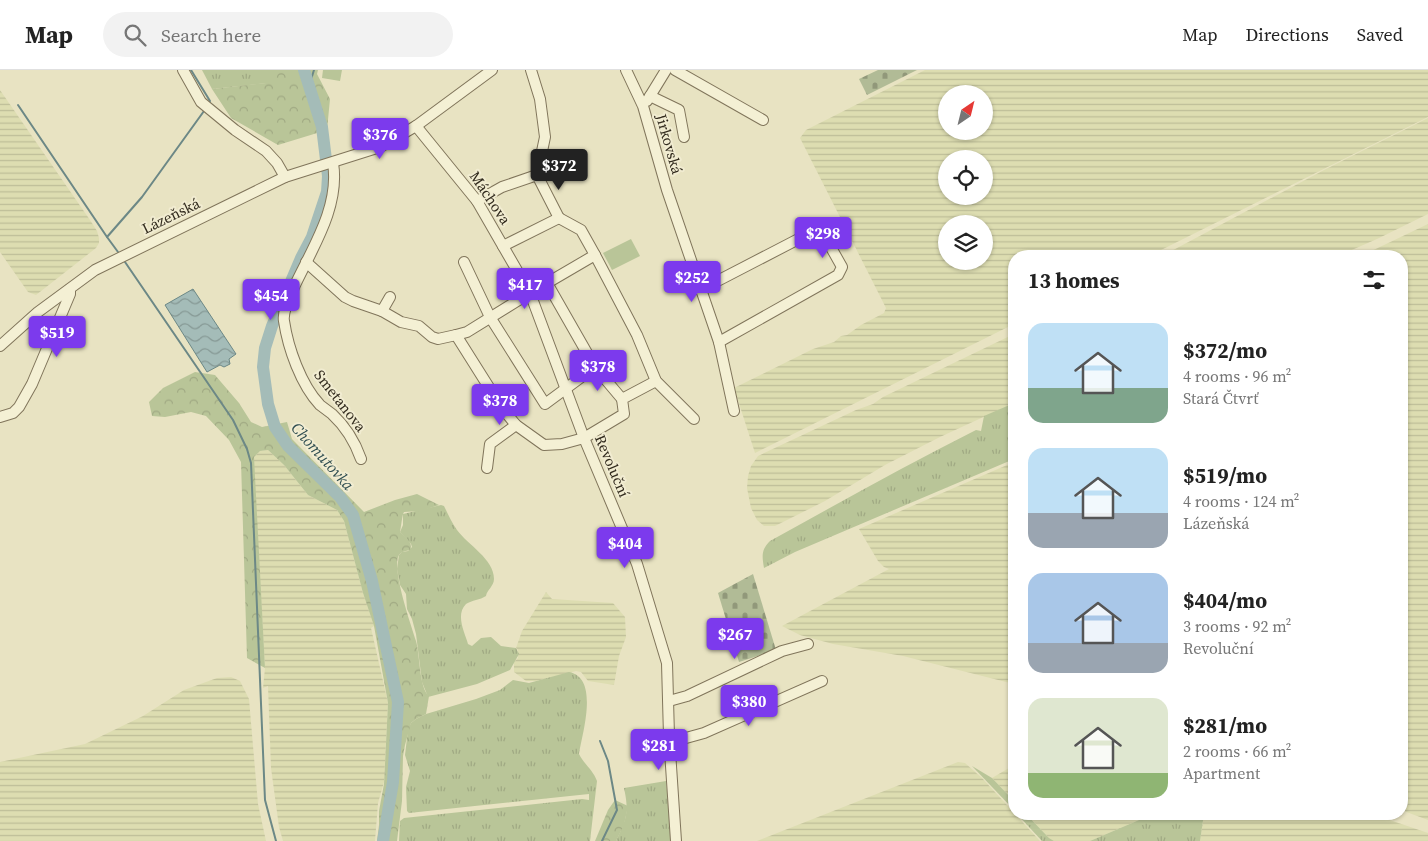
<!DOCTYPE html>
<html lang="en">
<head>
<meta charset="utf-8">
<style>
  :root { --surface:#fff; --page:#f2f2f2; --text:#222; --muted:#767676; --line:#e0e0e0; --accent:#7c3aed }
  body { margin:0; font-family:"Source Serif 4",serif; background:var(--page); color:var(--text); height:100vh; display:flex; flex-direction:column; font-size:19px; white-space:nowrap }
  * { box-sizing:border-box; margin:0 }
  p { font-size:16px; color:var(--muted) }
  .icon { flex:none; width:28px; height:28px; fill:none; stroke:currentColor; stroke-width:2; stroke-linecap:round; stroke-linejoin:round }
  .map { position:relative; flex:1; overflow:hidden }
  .side { position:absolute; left:1008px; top:180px; width:400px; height:570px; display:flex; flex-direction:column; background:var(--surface); border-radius:20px; box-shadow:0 1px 4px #0004 }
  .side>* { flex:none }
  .needle { width:32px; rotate:35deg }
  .controls { position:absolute; left:938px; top:15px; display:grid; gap:10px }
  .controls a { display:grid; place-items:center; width:55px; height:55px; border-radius:50%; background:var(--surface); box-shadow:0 1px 4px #0004; font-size:25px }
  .price { position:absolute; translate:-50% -42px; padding:0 11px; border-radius:5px; background:var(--accent); color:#fff; font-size:16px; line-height:32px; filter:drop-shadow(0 1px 2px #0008) }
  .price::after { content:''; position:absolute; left:50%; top:30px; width:15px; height:11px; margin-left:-8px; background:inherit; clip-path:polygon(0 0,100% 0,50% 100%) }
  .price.selected { background:#222; color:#fff }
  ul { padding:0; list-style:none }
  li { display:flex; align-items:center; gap:15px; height:125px; padding:0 20px }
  li span { display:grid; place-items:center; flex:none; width:140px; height:100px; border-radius:15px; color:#555 }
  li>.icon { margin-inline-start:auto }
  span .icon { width:60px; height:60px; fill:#fffc; stroke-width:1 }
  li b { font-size:21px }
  h2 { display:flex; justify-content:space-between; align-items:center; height:60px; padding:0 20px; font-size:21px }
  header { display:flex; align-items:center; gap:30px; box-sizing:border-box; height:70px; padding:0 25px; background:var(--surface); border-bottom:1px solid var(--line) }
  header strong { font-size:24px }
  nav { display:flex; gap:28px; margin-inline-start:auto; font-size:18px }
  .search { width:350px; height:45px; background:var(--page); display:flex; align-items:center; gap:12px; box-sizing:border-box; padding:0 18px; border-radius:28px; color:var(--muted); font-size:19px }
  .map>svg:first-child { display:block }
</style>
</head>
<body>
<header>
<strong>Map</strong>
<div class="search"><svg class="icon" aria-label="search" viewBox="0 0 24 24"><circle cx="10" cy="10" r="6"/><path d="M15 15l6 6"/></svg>Search here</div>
<nav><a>Map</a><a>Directions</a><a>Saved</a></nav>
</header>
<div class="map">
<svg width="1428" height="771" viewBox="0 0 1428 771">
  <defs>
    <pattern id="farmland-rules" width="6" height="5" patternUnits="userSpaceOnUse" patternTransform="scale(1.25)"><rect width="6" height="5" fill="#ddddb1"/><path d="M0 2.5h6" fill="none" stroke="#bebe98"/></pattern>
    <pattern id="grass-tufts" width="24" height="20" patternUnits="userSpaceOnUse" patternTransform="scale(1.25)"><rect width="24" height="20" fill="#b9c598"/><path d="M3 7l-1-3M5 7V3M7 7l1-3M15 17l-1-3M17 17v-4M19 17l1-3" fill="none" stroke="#a0a983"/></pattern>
    <pattern id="forest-crowns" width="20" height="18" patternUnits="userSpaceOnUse" patternTransform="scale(1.25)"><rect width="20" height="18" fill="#b9c598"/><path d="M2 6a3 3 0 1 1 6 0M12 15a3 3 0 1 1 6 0" fill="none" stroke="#a0a983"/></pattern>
    <pattern id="cemetery-stones" width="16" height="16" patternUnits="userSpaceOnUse" patternTransform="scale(1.25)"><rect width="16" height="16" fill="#b1bb96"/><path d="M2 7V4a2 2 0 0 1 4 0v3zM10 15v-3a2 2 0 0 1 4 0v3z" fill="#91987a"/></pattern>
    <pattern id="water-waves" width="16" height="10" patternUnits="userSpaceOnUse" patternTransform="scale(1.25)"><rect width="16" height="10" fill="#a4bcb8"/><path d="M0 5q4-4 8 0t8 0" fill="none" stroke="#869995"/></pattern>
  </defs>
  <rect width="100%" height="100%" fill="#e8e3c2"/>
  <g fill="url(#farmland-rules)" fill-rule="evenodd">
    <path d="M925,0H1428V47L1149,186H1014V254L755,383L734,318L813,279L834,272L841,266L847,265L861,255L884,243L886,238L800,68L806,60ZM946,24H984V61H946ZM946,89H984V126H946ZM946,154H984V191H946Z"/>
    <path d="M0,20L90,150L97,161L99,168V173L96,178L36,225L28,222L0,182Z"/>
    <path d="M1428,48V144L1377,169L1338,186H1162L1324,100Z"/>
    <path d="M1428,154V750L1401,740V186H1361Z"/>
    <path d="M1014,264V333L940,367L885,395L825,431L775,456H764L757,450L751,438L747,418L748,406L751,396L758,386L856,340L873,334L883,327Z"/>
    <path d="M268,380L284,395L308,425L337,440L344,451L363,523L374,556L371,558L388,633L384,712L378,733L375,771H283L279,757L271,698L268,616L263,618L265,598L253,388L260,381Z"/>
    <path d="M1014,392V614L903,586L833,574L800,565L782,556L889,499L884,497L878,491L859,459Z"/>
    <path d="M546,522L552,529L613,533L625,547L626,567L619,586L614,615L588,611L581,602L576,601L536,611H526L514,602V592L518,588V580L516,578L522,561Z"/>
    <path d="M231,607L240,611L249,629L258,734L266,771H0V692L85,674L143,646L184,620L217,608Z"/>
    <path d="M958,692L965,693L982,708L1040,771H757Z"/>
    <path d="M1014,695V731L992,708Z"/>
    <path d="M1026,744H1153L1090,771H1054L1049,768Z"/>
    <path d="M1204,744H1372L1428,763V771H1200Z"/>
  </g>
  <g fill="url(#grass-tufts)">
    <path d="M202,0H266L267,13L212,19Z"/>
    <path d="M1014,333V389L795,482L764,498C762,486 761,480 770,471C839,433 906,395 976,360L981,361L984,346Z"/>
    <path d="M441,435L444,436C448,444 452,453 457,460C468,475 494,489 494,509C494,516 487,520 486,526C480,530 472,530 466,534C455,545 465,563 468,574L472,576L481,568L491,567L501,576L516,578L519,584L510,600L477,614L428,627L422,612L416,564L412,549L407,539L406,524L400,515L397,499L399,485L402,482L408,481L412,477L411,474L400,462L403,455V444Z"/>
    <path d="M569,602C600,608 582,664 579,684C584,694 593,700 597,711L590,771H399L400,751L404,748L582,729L589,730V724L409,743L407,741L406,717L410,701L405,685L408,660L411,653L416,649L426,644L476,629L500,620L513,610L529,613Z"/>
    <path d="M972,696L992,708L1014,731V740Z"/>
    <path d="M666,711L672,771H616C627,749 629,741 624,718Z"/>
    <path d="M1017,744H1026L1049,768L1054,771H1042Z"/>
    <path d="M1153,744H1204L1200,771H1090Z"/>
  </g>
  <g fill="url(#forest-crowns)">
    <path d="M266,0H318L317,4L330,29L327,60L278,75L231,48L212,19L266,13Z"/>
    <path d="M195,302L215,305L239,333L251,352L262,357L287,352L292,369L364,442L395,430L417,424L439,435L421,441L404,442C402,445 401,458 400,462C405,467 414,473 410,480C406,481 402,481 399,485C391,498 411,555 416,571C420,585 419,618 429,626L426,644L416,649L411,653L405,675L403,686L402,731L397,771H377L379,755V741L384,714L388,633L374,556L363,523L344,451L337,440L308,425L284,395L268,380L260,381L254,387L265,598L247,588L241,392L229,370L206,346L191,342L165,347L152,346L149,332L163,318Z"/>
    <path d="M615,730L628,736L624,755L616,771H595L608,740Z"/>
  </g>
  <g fill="url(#cemetery-stones)">
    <path d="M878,0H917L867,25L859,9Z"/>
    <path d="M753,504L776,580L739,592L718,523Z"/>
  </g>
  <g fill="#b9c598">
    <path d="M323,0H342L340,11L322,8Z"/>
    <path d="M631,169L640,186L612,200L603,183Z"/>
  </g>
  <path fill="url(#water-waves)" stroke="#6c8886" d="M193,219L236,284L229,289L230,294L224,297L220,295L207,302L165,235Z"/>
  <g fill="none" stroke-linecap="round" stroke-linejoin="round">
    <g stroke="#6c8886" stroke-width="2">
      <path d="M191,0L210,31L209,32"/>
      <path d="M309,16L314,0"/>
      <path d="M18,35L107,167"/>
      <path d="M118,182L107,167L142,127L204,41"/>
      <path d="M125,192L233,350L247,379L251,393L265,730L276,771"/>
      <path d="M600,671L608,691L617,740L602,771"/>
    </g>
    <path stroke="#a4bcb8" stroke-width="12" d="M304,0L322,57L328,106L327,122L312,167L301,188L272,256L265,278L263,297L268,334L275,357L288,376L340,427L353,445L372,511L398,632L393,712L383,771"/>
    <defs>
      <g id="minor">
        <path d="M183,0L201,32L235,60L266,81L277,93L285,107"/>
        <path d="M531,0L540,29L545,67L537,105"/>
        <path d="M626,0L643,36L667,120L719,272L734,341"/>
        <path d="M675,0L763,50"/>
        <path d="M650,26L679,40L684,67"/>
        <path d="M647,31L666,0"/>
        <path d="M416,56L477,131L530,223L584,368L637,494L667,593L669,666L676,771"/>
        <path d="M333,93C340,136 313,177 295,215C291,225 282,241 284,251C288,278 301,315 320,335C324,338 328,341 332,344C345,356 355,372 361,389"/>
        <path d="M537,105L559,148"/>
        <path d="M477,131L502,117L537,105"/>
        <path d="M503,176L559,148"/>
        <path d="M595,185L637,265L656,311L694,349"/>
        <path d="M306,192L345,227L353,231L382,241"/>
        <path d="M464,192L490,247L545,334L595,297L547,213"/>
        <path d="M700,220L812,162L818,161L824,165L842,197L838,205L719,272"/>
        <path d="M390,227L382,241L401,252L419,256L432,267L438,269L456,265L467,262L530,223L595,185L581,160L559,148"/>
        <path d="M456,265L502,338L516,355L544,375L562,374L584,368L624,344L622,329L656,311"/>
        <path d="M0,276L38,242L95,200L285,107L380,77L416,56L492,0"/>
        <path d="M595,297L622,329"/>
        <path d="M0,347L13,343L19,337L32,314L70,224V219"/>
        <path d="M487,398L490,374L516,355"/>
        <path d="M669,631L687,626L782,581L808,574"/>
        <path d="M669,666L686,668L704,663L822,611"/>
      </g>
    </defs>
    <use href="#minor" stroke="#80755b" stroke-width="12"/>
    <use href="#minor" stroke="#f4f0d4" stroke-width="10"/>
  </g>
  <g text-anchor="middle" stroke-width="4" stroke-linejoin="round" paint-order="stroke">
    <g font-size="15" fill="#322b1e" stroke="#f1ecd1">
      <text transform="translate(669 74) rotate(74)" y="5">Jirkovská</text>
      <text transform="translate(490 128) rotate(56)" y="5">Máchova</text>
      <text transform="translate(171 146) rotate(-26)" y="5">Lázeňská</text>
      <text transform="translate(340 331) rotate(52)" y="5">Smetanova</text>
      <text transform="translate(612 396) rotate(67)" y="5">Revoluční</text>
    </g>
    <g font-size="16" font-style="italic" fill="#2f4d50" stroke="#f1ecd1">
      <text transform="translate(323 386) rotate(48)" y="6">Chomutovka</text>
    </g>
  </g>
</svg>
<div class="controls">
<a><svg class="needle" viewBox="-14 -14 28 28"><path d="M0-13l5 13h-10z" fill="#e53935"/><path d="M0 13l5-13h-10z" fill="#767676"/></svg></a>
<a><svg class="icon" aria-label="locate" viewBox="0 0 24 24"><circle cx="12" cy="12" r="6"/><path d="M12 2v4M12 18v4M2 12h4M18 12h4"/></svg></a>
<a><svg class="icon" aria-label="layers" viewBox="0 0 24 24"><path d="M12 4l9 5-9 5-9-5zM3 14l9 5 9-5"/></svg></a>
</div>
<b class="price" style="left:380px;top:90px">$376</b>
<b class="price selected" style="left:559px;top:121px">$372</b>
<b class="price" style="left:823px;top:189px">$298</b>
<b class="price" style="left:692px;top:233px">$252</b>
<b class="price" style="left:525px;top:240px">$417</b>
<b class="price" style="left:271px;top:251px">$454</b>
<b class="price" style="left:57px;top:288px">$519</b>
<b class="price" style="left:598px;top:322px">$378</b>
<b class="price" style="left:500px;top:356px">$378</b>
<b class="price" style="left:625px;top:499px">$404</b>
<b class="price" style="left:735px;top:590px">$267</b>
<b class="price" style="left:749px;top:657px">$380</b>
<b class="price" style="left:659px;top:701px">$281</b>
<section class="side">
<h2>13 homes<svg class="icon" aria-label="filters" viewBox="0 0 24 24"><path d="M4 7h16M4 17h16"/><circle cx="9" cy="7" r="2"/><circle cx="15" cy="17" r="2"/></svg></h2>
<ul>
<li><span style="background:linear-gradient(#bfe0f5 65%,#7fa58c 0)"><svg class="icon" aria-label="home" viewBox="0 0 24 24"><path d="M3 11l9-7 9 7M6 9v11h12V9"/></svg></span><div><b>$372/mo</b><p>4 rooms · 96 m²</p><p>Stará Čtvrť</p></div></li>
<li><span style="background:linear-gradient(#bfe0f5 65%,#9aa5b1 0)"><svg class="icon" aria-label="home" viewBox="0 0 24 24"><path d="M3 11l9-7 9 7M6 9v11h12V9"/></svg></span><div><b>$519/mo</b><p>4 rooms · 124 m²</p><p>Lázeňská</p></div></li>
<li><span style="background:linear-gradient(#a9c7e8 70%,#9aa5b1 0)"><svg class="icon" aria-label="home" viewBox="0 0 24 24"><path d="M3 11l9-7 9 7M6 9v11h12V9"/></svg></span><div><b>$404/mo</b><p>3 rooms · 92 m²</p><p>Revoluční</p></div></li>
<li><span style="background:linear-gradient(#dfe7d0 75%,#8fb573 0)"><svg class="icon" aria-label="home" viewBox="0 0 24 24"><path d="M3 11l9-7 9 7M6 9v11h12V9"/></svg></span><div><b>$281/mo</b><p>2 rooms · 66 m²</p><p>Apartment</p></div></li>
</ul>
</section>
</div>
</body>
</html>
